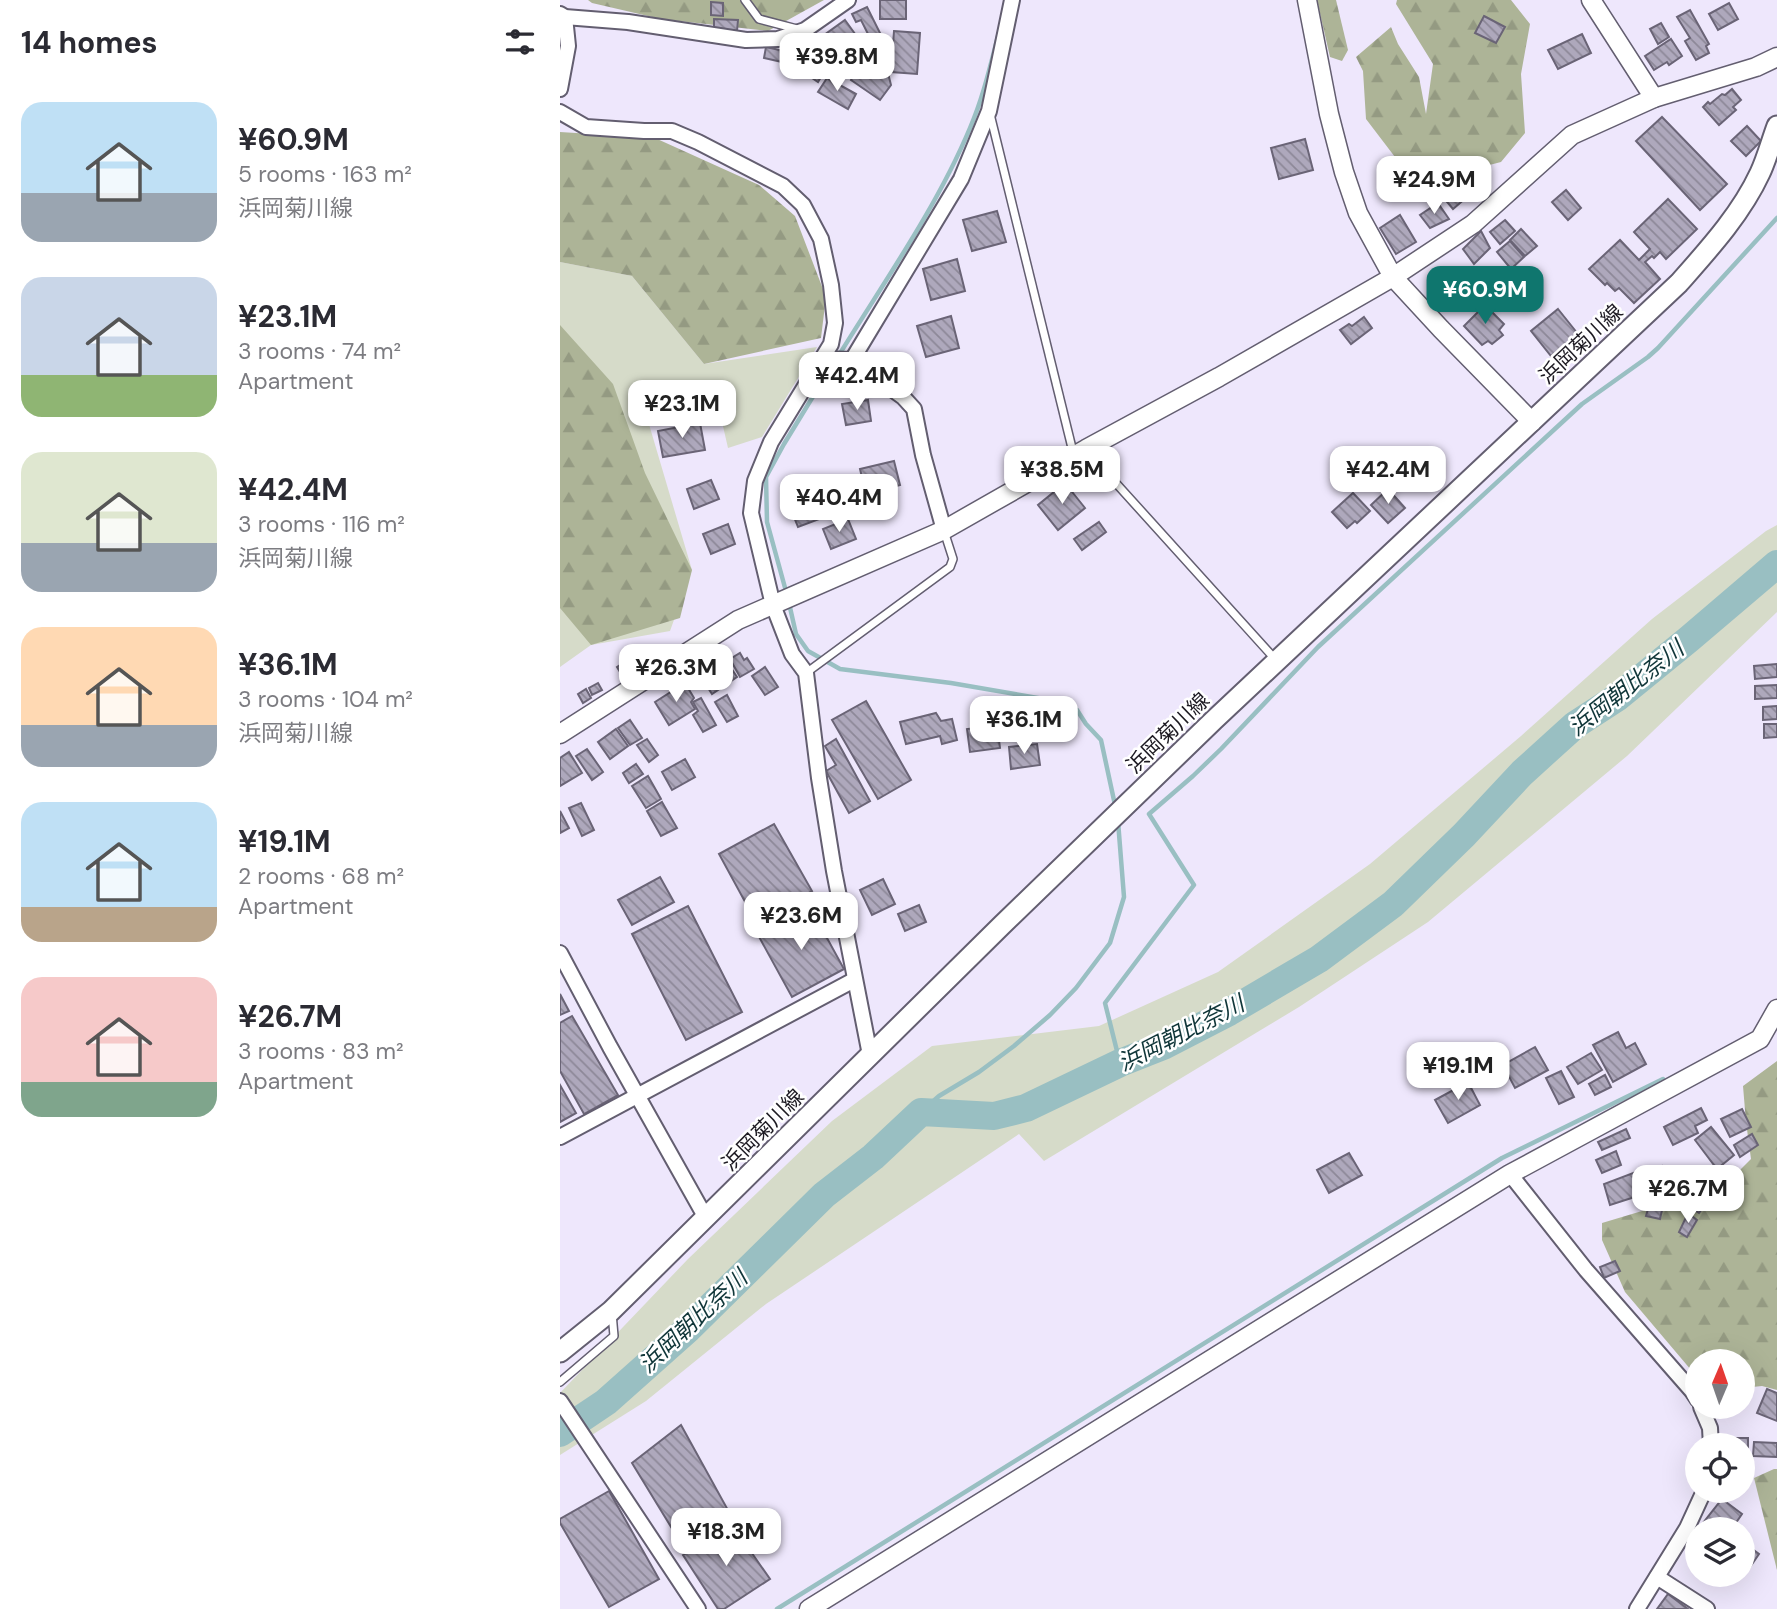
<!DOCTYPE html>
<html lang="en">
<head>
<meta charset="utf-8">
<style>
  :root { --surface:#fff; --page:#f7f7f7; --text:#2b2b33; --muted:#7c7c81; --accent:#0f766e }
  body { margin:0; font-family:"DM Sans","Noto Sans JP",sans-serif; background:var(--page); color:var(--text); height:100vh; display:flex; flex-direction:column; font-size:26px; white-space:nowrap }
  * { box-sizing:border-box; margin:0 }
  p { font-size:23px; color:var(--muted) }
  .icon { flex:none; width:38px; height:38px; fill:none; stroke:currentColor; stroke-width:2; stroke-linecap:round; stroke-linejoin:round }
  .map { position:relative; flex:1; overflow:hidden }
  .sheet { display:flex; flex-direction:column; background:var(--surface); width:560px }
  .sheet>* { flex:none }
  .needle { width:46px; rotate:2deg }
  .tools { position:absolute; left:1125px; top:1349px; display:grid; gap:14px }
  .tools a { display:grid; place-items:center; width:70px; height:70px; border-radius:50%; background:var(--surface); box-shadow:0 7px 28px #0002; font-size:35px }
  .price { position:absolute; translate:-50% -60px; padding:0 16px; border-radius:14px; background:#fff; color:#222; font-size:23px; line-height:46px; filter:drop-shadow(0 2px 4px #0008) }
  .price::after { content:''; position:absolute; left:50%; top:42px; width:21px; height:16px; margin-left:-10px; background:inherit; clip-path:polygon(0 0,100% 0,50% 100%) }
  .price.on { background:var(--accent); color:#fff }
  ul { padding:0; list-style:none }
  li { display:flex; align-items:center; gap:21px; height:175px; padding:0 21px }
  li span { display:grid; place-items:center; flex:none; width:196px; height:140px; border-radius:21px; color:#555 }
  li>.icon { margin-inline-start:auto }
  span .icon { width:84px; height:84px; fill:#fffc; stroke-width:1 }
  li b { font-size:30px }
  h2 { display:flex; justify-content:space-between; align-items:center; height:84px; padding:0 21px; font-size:30px }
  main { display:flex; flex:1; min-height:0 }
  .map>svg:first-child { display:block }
</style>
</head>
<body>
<main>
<section class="sheet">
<h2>14 homes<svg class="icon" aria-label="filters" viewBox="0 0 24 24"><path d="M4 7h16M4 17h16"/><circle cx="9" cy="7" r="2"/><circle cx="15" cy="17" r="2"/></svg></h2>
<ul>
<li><span style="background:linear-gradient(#bfe0f5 65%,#9aa5b1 0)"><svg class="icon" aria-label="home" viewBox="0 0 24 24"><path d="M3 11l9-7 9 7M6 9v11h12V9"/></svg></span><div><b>¥60.9M</b><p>5 rooms · 163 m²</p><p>浜岡菊川線</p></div></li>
<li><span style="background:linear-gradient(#c9d6e8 70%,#8fb573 0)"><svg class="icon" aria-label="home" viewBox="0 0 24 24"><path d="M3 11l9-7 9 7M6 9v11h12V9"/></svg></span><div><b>¥23.1M</b><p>3 rooms · 74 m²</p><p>Apartment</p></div></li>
<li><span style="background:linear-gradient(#dfe7d0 65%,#9aa5b1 0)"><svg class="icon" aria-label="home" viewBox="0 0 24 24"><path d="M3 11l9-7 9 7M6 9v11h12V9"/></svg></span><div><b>¥42.4M</b><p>3 rooms · 116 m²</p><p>浜岡菊川線</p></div></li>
<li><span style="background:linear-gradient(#ffd9b3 70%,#9aa5b1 0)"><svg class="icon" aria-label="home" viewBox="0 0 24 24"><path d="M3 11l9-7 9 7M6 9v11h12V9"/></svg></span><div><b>¥36.1M</b><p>3 rooms · 104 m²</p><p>浜岡菊川線</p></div></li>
<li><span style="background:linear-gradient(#bfe0f5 75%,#b9a48a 0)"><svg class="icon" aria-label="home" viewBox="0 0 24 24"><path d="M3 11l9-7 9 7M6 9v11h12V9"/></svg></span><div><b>¥19.1M</b><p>2 rooms · 68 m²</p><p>Apartment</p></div></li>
<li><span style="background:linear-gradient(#f6c9c9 75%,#7fa58c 0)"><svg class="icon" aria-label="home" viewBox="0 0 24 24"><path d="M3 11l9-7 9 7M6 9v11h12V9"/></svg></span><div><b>¥26.7M</b><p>3 rooms · 83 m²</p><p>Apartment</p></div></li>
</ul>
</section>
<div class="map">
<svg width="1217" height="1609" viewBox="0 0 1217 1609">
  <defs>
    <pattern id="forest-firs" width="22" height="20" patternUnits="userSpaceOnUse" patternTransform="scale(1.75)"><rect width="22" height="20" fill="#adb497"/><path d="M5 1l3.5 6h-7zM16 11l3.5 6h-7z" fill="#949a82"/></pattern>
    <pattern id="building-back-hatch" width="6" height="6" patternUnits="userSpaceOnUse" patternTransform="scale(1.75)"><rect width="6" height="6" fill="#aea8bc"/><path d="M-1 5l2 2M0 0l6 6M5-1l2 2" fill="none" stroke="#8d8898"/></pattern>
  </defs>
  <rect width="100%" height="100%" fill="#eee7fc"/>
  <g fill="#d6dbc9">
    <path d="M0,262L72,276L144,364L257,347L202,437L168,448L157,400L86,414L132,570L110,631L31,645L0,667Z"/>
    <path d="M1217,525V612L1067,756L868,922L739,1007L484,1161L459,1134L206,1304L86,1401L0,1455V1393L128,1259L272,1121L372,1046L539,1026L658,972L810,864L961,736L1092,619L1206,531Z"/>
  </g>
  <g fill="url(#forest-firs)">
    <path d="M28,0H264L208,31L101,19L32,3Z"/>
    <path d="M757,0H776L788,50L782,61L770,57Z"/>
    <path d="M837,0H951L970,24L961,74L965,133L941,162L914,169H889L837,194L838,161L806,119L803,71L796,57L831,27L838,44L859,77L866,114L873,64L836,4Z"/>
    <path d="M0,132L95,138L199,185L235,216L266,297L261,338L144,364L72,276L0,262Z"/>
    <path d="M0,325L53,384L85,473L132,570L120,618L31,645L0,608Z"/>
    <path d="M1217,1061V1390L1202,1386L1183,1388V1362H1138L1137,1377L1065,1292L1042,1240V1223L1082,1211L1167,1183L1191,1159L1186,1122L1183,1086Z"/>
    <path d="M1214,1469H1217V1570L1194,1478Z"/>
  </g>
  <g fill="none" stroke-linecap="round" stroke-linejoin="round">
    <g stroke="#99bfc2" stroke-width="4.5">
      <path d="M279,355C324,282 377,207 410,128C423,98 430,67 438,36"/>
      <path d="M227,595L207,522L206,477L224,444L274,362"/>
      <path d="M229,603L236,634L248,651L280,669L391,683L501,702L517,710L526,724L541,740L555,805"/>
      <path d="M560,1063L545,1003L634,885L589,814L633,776L661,749L758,647L1022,404L1088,357L1098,348L1217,218"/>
      <path d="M361,1112L379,1096L419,1072L454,1046L490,1015L516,988L550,943L564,897L558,821"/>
      <path d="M217,1609L942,1158L1103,1079"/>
    </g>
    <path stroke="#99bfc2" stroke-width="28" d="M0,1433L46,1402L128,1329L264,1195L313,1157L361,1112L434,1116L466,1108L560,1063L603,1046L669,1012L759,959L833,904L904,835L962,773L1015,725L1058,697L1129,639L1217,564"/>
  </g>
  <g fill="url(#building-back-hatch)" stroke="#6a6476" stroke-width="2">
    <rect x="320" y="0" width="26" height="19"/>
    <path d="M151,2L163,3V16L151,15Z"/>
    <path d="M1169,3L1178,19L1158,30L1149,14Z"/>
    <path d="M307,7L326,45L316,50L301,20L296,22L292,14Z"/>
    <path d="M1130,10L1149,44L1146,46L1149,53L1136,60L1125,41L1130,38L1117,17Z"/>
    <path d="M924,16L945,27L936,43L915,33Z"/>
    <path d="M154,19L178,20L177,31L154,29Z"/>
    <path d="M285,20L311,56L279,79L253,43Z"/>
    <path d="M1101,23L1109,37L1098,44L1090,29Z"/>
    <path d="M334,31L360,33L357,74L331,72Z"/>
    <path d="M1022,34L1031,53L998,69L988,50Z"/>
    <path d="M1111,39L1122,56L1109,65L1107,62L1094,70L1085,56Z"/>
    <path d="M206,47L224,51L222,62L204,58Z"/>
    <path d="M316,55L325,61L331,85L320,100L291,80L303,62L308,66Z"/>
    <path d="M248,61L264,72L258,82L242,71Z"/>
    <path d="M267,78L296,94L288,109L258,92Z"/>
    <path d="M1172,89L1181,100L1173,107L1176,110L1159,125L1143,107L1148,102L1150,104L1162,94L1165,95Z"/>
    <path d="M1102,117L1167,184L1140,210L1076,141Z"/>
    <path d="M1187,126L1201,141L1186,156L1171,141Z"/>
    <path d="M745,139L753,170L719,179L711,148Z"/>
    <path d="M891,179L907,197L893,209L878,191Z"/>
    <path d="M1006,190L1021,208L1008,220L992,202Z"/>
    <path d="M1108,199L1137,229L1106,259L1100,252L1094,258L1092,256L1085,262L1100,279L1074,303L1059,288L1055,291L1047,283L1045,285L1029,269L1060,240L1079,260L1090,249L1074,232Z"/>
    <path d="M878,203L889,219L870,228L860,215Z"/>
    <path d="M437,211L446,242L412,251L403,220Z"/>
    <path d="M840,215L856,242L836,254L820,228Z"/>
    <path d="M945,220L955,231L940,244L930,232Z"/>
    <path d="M961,229L977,246L965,256L950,240Z"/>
    <path d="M921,231L930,248L914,264L903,249Z"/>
    <path d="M950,241L964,257L951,269L937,252Z"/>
    <path d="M397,259L405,291L371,300L363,269Z"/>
    <path d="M904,275L921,297L911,305L893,283Z"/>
    <path d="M925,305L944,324L939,330L943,335L932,344L928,341L922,345L904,326Z"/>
    <path d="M998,309L1018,334L991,356L971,331Z"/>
    <path d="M391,316L399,348L366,357L357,326Z"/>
    <path d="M804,317L812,328L791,344L780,330L789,324L792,326Z"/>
    <path d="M308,400L311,421L286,425L282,404Z"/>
    <path d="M140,423L145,450L103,457L98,431Z"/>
    <path d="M334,461L340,485L321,490L325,507L310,511L300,469Z"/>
    <path d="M151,480L159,499L134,509L127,489Z"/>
    <path d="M505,483L525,508L498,530L478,505Z"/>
    <path d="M828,489L845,508L828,523L811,505Z"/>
    <path d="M793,493L810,511L797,523L795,521L787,528L772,512Z"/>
    <path d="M255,498L262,518L238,527L230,507Z"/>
    <path d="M288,519L296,539L271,549L263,529Z"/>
    <path d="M539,522L546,532L522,550L514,539Z"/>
    <path d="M168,524L175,544L151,554L143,534Z"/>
    <path d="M180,653L184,660L187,658L194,669L180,677L170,659Z"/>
    <path d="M165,659L177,677L152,694L140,675Z"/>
    <path d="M66,661L73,671L63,677L57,667Z"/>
    <path d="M1217,664V677L1195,679L1194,666Z"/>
    <path d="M205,667L218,687L205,695L192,676Z"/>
    <path d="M38,683L42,690L32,695L29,688Z"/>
    <path d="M125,683L134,698L131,702L135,709L109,725L95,702Z"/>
    <path d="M1217,685V698L1195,699V686Z"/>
    <path d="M26,689L31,698L23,703L18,694Z"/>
    <path d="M167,695L178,716L167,722L155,702Z"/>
    <path d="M141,698L156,725L143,732L133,715L138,711L133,702Z"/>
    <path d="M306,701L351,780L318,799L272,720Z"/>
    <path d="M1217,706V719L1203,720V707Z"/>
    <path d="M376,713L381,721L392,719L397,740L382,744L380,736L346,744L340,722Z"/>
    <path d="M70,720L82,738L70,745L58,728Z"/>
    <path d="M1204,724H1217V737L1204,738Z"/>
    <path d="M437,725L440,748L410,752L407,729Z"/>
    <path d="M56,729L68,746L50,759L38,742Z"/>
    <path d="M87,739L98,755L89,762L77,745Z"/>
    <path d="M276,739L310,801L289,813L266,771L276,765L265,746Z"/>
    <path d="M477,744L480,765L451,769L449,747Z"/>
    <path d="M27,749L43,772L32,780L16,756Z"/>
    <path d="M9,752L22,773L0,786V758Z"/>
    <path d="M125,759L135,777L112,790L102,772Z"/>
    <path d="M76,764L83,774L69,783L63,773Z"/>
    <path d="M88,776L101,799L86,808L72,786Z"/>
    <path d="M102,802L117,828L101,836L87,811Z"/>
    <path d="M21,803L34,830L22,836L9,808Z"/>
    <path d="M0,811L9,828L0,833Z"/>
    <path d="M214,824L252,891L196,922L159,854Z"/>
    <path d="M100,877L114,902L72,925L58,900Z"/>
    <path d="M323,879L335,904L312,915L300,890Z"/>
    <path d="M359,905L366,922L345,931L338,914Z"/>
    <path d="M128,906L182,1012L126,1040L72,934Z"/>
    <path d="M250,907L284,969L232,997L198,935Z"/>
    <path d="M0,994L9,1011L0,1015Z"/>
    <path d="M12,1016L58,1095L24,1114L0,1071V1023Z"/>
    <path d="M1058,1032L1066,1048L1075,1043L1086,1064L1053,1082L1033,1045Z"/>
    <path d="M975,1047L988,1070L955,1088L943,1065Z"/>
    <path d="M1031,1053L1042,1070L1018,1084L1007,1067Z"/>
    <path d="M1001,1071L1014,1097L999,1104L986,1078Z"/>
    <path d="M1045,1075L1051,1087L1035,1095L1029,1084Z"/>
    <path d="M908,1082L920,1105L888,1123L875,1100Z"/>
    <path d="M0,1085L16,1113L0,1122Z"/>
    <path d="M1141,1108L1147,1120L1135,1126L1138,1133L1113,1145L1104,1127Z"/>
    <path d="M1182,1109L1191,1127L1170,1137L1161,1119Z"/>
    <path d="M1151,1127L1174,1155L1157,1169L1135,1140Z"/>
    <path d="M1066,1129L1070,1138L1042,1150L1038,1142Z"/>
    <path d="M1192,1134L1198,1145L1180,1157L1174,1145Z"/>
    <path d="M1056,1151L1061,1165L1042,1173L1036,1160Z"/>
    <path d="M789,1153L802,1175L769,1193L757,1170Z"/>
    <path d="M1102,1166L1107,1183L1094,1187L1089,1169Z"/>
    <path d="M1081,1170L1087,1193L1050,1205L1044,1184Z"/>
    <path d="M1149,1175L1161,1182L1139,1213L1127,1205Z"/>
    <path d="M1092,1195L1105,1197L1100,1219L1086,1216Z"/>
    <path d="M1128,1213L1137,1220L1127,1237L1119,1232Z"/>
    <path d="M1055,1261L1060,1271L1044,1278L1040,1267Z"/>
    <path d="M1207,1389L1217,1393V1421L1197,1413Z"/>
    <path d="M121,1425L169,1512L119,1540L72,1463Z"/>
    <path d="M1171,1438H1188V1451H1183V1446H1171Z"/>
    <path d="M1194,1442L1217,1443V1457L1193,1456Z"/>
    <path d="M49,1491L99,1579L49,1607L0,1523V1519Z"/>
    <path d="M1162,1499L1182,1514L1171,1530H1141L1139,1528Z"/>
    <path d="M173,1526L210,1579L164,1609H158L123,1555Z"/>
    <path d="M1187,1545L1199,1554L1190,1567L1183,1562V1550Z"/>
    <path d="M1108,1594L1128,1609H1097Z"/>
  </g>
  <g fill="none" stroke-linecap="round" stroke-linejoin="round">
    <defs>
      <g id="service">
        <path d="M185,0L199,19L237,29"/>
        <path d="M430,114L514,456"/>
        <path d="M526,450L715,659"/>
        <path d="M246,673L390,567L393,559L384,531"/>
        <path d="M0,1382L54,1336L52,1313"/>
      </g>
      <g id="minor">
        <path d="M0,14L5,17L68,22L186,40L218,39L245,30L288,0"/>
        <path d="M0,89L8,46L5,17"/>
        <path d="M0,112L26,127L84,131H112L138,142L223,186L243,205L261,239L271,285L275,323L271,344L211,442L195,481L191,513L213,605L232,654L246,673L259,778L274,871L310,1055"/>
        <path d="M263,359L292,360L343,397L354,409L363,455L384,530"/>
        <path d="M292,360L401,179L429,111L452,0"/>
        <path d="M0,953L50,1047L146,1218"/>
        <path d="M0,1137L294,980"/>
        <path d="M950,1174L1026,1270L1132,1391L1138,1400"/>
        <path d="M0,1401L138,1609"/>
        <path d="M1141,1407L1150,1428L1151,1446"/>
        <path d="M1097,1577L1147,1609"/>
        <path d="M1077,1609L1127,1528L1144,1491"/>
      </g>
      <g id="tertiary">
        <path d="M747,0L769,114L784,172L798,213L833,277L881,329L972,422"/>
        <path d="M1031,0L1094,98"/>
        <path d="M0,734L178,620L384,530L526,449L659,377L833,277L913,224L1012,135L1094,98L1196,67L1217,57"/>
        <path d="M249,1609L950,1174L1200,1039L1217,1009"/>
      </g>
      <path id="secondary" d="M0,1352L51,1311L442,925L654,720L1119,283C1149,249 1181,214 1200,173C1207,158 1211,142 1217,126"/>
    </defs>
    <use href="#service" stroke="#635e70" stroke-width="10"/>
    <use href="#minor" stroke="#635e70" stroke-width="18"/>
    <use href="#tertiary" stroke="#635e70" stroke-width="21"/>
    <use href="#secondary" stroke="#635e70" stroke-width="23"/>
    <use href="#service" stroke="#fff" stroke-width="7"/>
    <use href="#minor" stroke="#fff" stroke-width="14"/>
    <use href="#tertiary" stroke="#fff" stroke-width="18"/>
    <use href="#secondary" stroke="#fff" stroke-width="19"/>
  </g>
  <g text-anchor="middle" stroke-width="5" stroke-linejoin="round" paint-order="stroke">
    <g font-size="21" fill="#1d1a22" stroke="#fff">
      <text transform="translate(1021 344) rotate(-43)" y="7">浜岡菊川線</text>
      <text transform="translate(608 733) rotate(-44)" y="7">浜岡菊川線</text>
      <text transform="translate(203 1130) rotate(-45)" y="7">浜岡菊川線</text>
    </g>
    <g font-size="23" font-style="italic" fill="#103639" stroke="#fff">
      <text transform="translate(1066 688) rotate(-38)" y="8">浜岡朝比奈川</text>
      <text transform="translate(621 1033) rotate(-27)" y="8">浜岡朝比奈川</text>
      <text transform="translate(133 1321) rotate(-43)" y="8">浜岡朝比奈川</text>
    </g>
  </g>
</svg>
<div class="tools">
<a><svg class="needle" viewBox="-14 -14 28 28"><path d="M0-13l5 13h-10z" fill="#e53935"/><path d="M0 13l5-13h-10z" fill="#7c7c81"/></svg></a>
<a><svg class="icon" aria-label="locate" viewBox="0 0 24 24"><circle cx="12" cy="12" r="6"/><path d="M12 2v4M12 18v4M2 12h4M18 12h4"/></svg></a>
<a><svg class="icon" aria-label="layers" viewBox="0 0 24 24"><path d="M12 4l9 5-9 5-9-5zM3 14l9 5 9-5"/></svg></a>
</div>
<b class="price" style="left:277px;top:93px">¥39.8M</b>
<b class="price" style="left:874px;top:216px">¥24.9M</b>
<b class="price on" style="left:925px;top:326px">¥60.9M</b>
<b class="price" style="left:297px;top:412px">¥42.4M</b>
<b class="price" style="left:122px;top:440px">¥23.1M</b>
<b class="price" style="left:502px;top:506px">¥38.5M</b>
<b class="price" style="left:828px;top:506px">¥42.4M</b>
<b class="price" style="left:279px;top:534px">¥40.4M</b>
<b class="price" style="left:116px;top:704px">¥26.3M</b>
<b class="price" style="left:464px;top:756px">¥36.1M</b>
<b class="price" style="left:241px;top:952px">¥23.6M</b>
<b class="price" style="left:898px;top:1102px">¥19.1M</b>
<b class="price" style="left:1128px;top:1225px">¥26.7M</b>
<b class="price" style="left:166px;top:1568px">¥18.3M</b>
</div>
</main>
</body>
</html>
